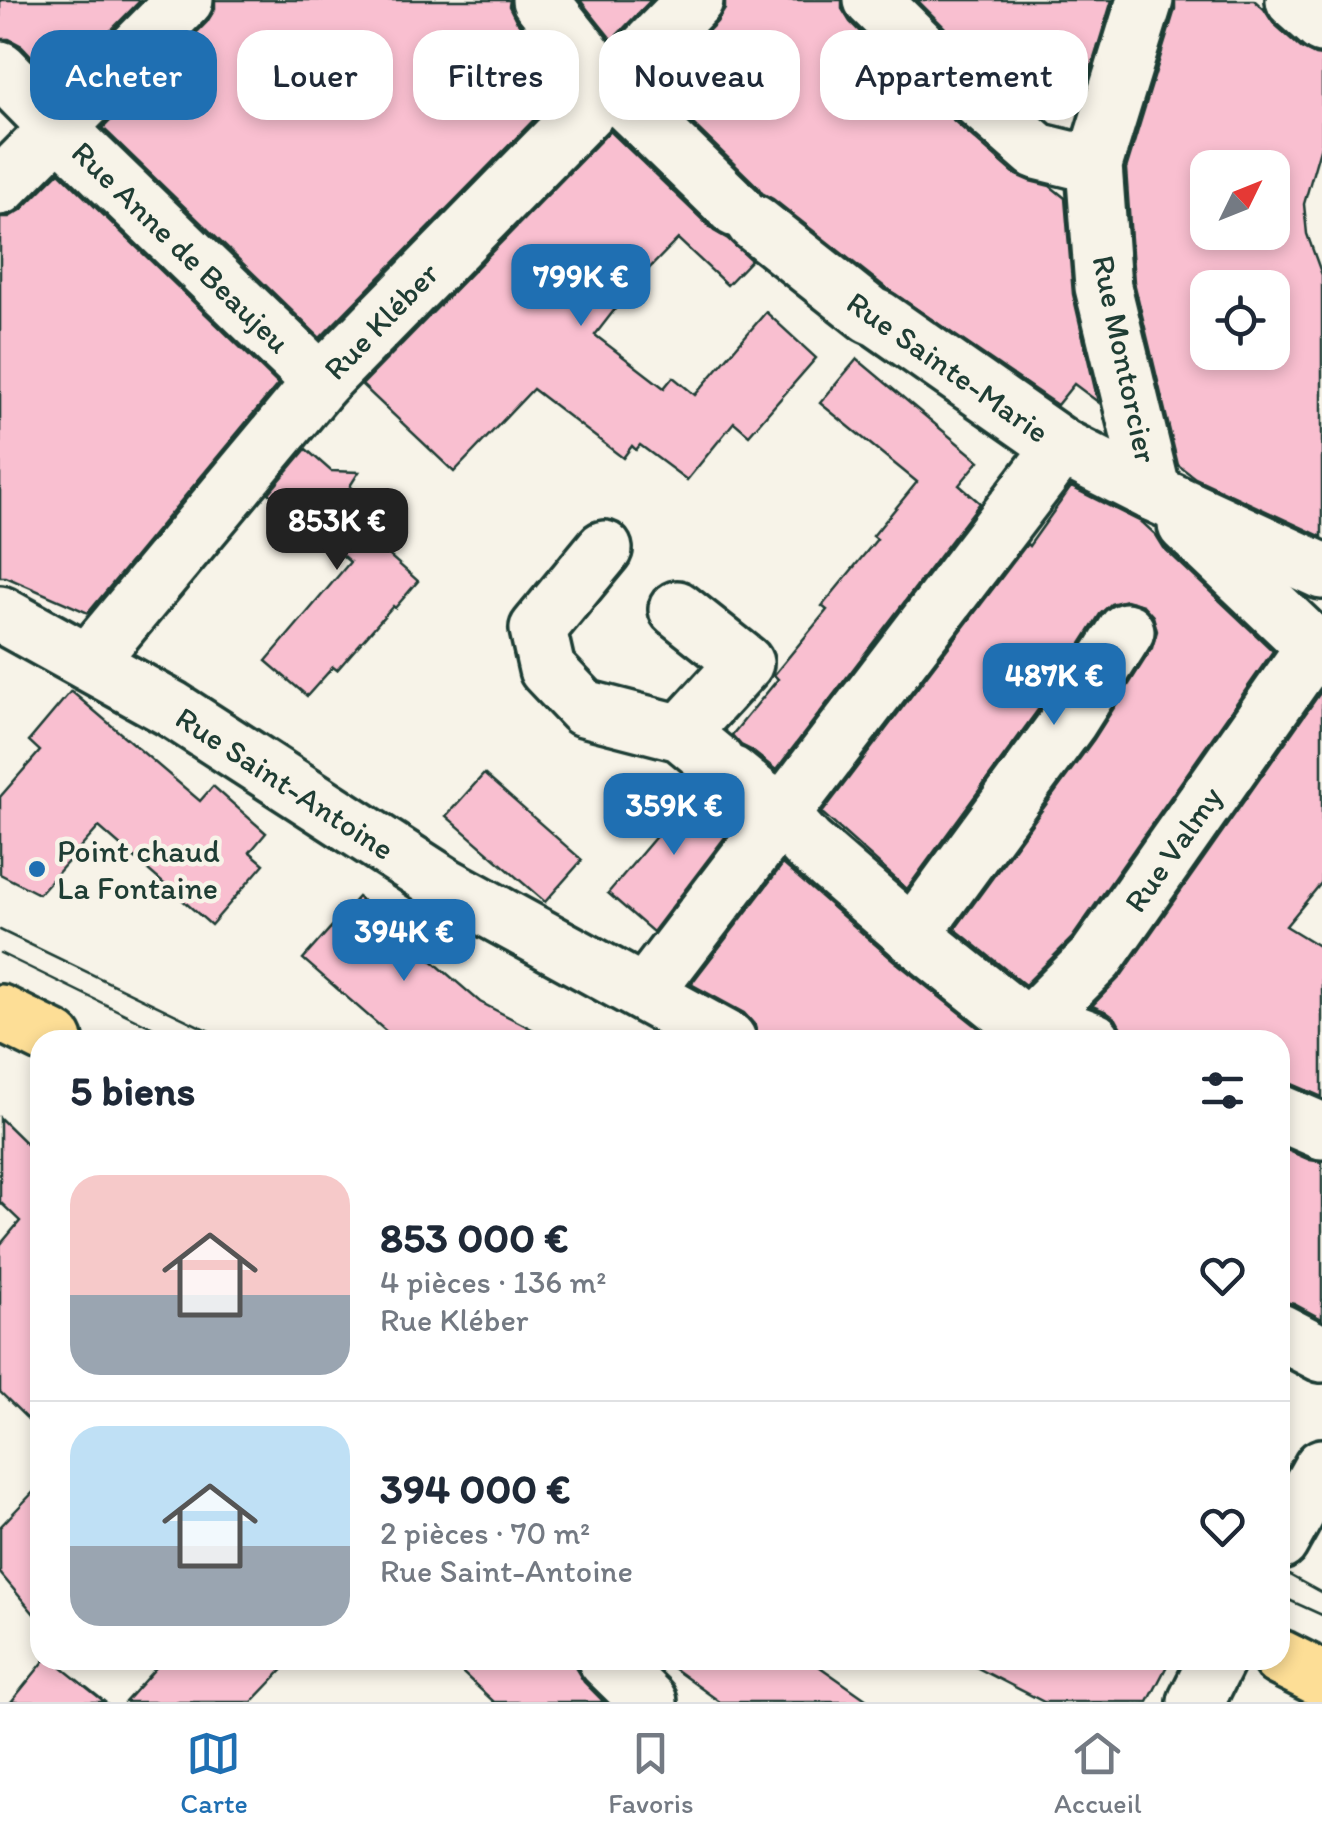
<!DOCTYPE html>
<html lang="fr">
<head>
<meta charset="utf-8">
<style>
  :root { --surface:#fff; --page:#f2f2f3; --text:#1f2937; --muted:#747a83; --line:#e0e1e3; --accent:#1f6fb2 }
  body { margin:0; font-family:Itim,sans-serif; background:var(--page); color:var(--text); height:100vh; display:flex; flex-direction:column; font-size:38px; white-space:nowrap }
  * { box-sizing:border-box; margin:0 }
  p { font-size:32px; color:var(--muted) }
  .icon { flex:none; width:55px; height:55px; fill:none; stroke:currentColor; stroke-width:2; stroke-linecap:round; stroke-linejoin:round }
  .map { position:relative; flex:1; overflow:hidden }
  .panel { position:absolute; left:30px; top:1030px; width:1260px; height:640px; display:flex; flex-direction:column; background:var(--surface); border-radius:30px; box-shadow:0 5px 15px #0003 }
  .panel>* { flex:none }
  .hud { position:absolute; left:30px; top:30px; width:1262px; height:90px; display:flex; gap:20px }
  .needle { width:65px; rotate:47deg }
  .fabs { position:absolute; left:1190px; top:150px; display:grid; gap:20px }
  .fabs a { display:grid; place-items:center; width:100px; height:100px; border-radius:20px; background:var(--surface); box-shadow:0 5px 15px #0003; font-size:50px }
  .price { position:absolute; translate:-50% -85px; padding:0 22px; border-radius:20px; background:var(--accent); color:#fff; font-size:32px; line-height:65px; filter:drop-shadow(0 2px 5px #0008) }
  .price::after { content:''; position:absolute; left:50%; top:60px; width:30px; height:22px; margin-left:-15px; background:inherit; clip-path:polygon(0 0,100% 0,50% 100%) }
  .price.on { background:#222; color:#fff }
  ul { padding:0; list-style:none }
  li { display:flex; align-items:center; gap:30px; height:250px; padding:0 40px }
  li+li { border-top:2px solid var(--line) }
  li span { display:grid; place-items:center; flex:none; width:280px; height:200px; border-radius:30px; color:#555 }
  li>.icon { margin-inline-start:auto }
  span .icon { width:120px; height:120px; fill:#fffc; stroke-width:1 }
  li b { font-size:42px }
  h2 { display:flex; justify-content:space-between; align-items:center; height:120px; padding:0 40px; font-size:42px }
  .pill { padding:0 35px; border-radius:30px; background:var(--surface); box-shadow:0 5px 15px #0003; font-size:35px; line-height:90px }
  .pill.on { background:var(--accent); color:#fff }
  .dock { display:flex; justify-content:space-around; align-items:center; height:140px; border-top:2px solid var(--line); background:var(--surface); font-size:28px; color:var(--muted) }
  .dock a { display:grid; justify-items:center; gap:5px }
  .dock .on { color:var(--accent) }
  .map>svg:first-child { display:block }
</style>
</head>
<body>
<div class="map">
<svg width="1322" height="1702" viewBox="0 0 1322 1702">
  <rect width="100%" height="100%" fill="#f7f3e8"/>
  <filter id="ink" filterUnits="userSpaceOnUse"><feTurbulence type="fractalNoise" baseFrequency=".01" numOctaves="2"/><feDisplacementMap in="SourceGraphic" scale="20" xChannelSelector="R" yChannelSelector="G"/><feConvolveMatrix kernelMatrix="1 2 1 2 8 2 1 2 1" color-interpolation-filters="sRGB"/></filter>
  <g filter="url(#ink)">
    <g fill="#f9bfd0" stroke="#1f3d34" stroke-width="2.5" fill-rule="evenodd">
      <path d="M0,0H141L58,84L22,46L9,39H0Z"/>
      <path d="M215,0H510L509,6L516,20L568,85L320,338L103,128L207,22L215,9Z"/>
      <path d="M580,0H651L612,40Z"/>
      <path d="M725,0H842V9L850,22L912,84L1016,175L1030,181L1050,186L1065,198L1073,294L1098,402L1074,384L1057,405L886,288L773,199L762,193L758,187L654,86L717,22L725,9Z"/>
      <path d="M917,0H1112L1078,111L1040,112L954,37Z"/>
      <path d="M1175,0H1254L1264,9L1273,23L1301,48L1315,55L1322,56V142L1304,204L1307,234L1322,275V537L1195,478L1178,465L1134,282L1126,169L1175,9ZM1208,168H1272V232H1208ZM1208,288H1272V352H1208Z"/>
      <path d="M610,131L714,231L728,239L751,260L727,285L678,239L636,282L595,335L664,388L673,377L695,395L766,312L816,358L749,435L734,422L687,480L640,445L636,450L632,446L623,458L533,389L454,472L362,385Z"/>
      <path d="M59,172L278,384L88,613L6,577H0V217H9L21,210Z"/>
      <path d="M857,359L979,461L959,485L980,503L776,770L751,750L741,745L732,735L778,679L774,675L827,610L822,606L877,539L873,536L917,482L820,403Z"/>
      <path d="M306,449L331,471L359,472L350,486L390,522L373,541L418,581L395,608L393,606L337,670L333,667L307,696L266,661L350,562L269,493Z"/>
      <path d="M1071,487L1143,523L1156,535L1164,548L1273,651L1072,938L1025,985L955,929L1094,739L1152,648L1157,631L1153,616L1143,605L1126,600L1111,604L1100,614L1043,703L907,889L822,813L1027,544L1029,546Z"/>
      <path d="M1322,690V882L1286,926L1322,948V1097L1292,1084L1280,1082V1040H1123L1124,1034L1116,1019L1105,1011L1092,1006L1121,976Z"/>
      <path d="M71,691L200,801L213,786L266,833L250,852L264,864L211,925L99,827L39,894L0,874V797L40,751L29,741Z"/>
      <path d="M484,774L582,860L545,902L446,816Z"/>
      <path d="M693,784L706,791L711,798L738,820L653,932L608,893L687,800L683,796Z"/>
      <path d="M783,864L892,959L990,1037L989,1040H759L755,1025L744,1013L691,984Z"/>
      <path d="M358,897L480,1002L553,1040H396L303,959Z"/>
      <path d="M0,1118L40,1157V1431L0,1392V1245L20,1221L0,1202Z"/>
      <path d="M1280,1147L1310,1160L1322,1162V1319L1294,1304L1280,1301Z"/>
      <path d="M40,1485V1621L0,1573V1527Z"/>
      <path d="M45,1660H52L105,1702H11Z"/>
      <path d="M163,1660H292L252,1702H125Z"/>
      <path d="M449,1660H576V1669L584,1682L604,1702H494Z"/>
      <path d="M651,1660H810L870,1702H720L666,1663L660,1669Z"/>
      <path d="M962,1660H1170L1148,1702H1044Z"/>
    </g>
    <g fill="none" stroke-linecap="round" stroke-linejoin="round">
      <defs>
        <g id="minor">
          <path d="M540,0L609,86L736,209"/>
          <path d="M872,0L933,60L1037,151L1094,165"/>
          <path d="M1145,0L1094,165L1103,287L1153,493"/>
          <path d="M1294,0L1322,25"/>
          <path d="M0,69L58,128L321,382"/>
          <path d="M0,187L185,0"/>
          <path d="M754,223L870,315L879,319L1062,447L1153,493L1322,571"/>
          <path d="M1186,525L1322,654"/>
          <path d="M604,549L538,629L547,669L584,708L681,733L716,762"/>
          <path d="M677,609L745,663L681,733"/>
          <path d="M0,614L172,709L446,886L728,1040"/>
          <path d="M88,662L321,382L695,0"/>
          <path d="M731,774L780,814L807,844L912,935L1027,1027L1066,1030L1093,1040"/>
          <path d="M912,935L1069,721L1126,631"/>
          <path d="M645,993L1062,447"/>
          <path d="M1020,1040L1027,1027L1096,958L1314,647"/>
          <path d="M1280,1113L1322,1131"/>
          <path d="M1280,1332L1322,1354"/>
          <path d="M1280,1542L1322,1467"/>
          <path d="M606,1660L649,1702"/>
          <path d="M1196,1702L1217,1660"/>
        </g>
        <g id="major">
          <path d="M0,1013L55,1040"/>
          <path d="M1280,1658L1322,1679"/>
        </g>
      </defs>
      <use href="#minor" stroke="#1f3d34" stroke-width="62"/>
      <use href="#major" stroke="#1f3d34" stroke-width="62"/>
      <use href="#minor" stroke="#f7f3e8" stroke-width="55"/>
      <use href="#major" stroke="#fdde96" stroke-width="55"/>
      <g stroke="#1f3d34" stroke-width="2.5">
        <path d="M0,930L228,1040"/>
        <path d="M0,953L178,1040"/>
        <path d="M1280,1570L1322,1593"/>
        <path d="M1280,1596L1322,1615"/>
      </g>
    </g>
  </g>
  <circle fill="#1f6fb2" stroke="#f7f3e8" stroke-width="4" cx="37" cy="869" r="10"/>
  <g text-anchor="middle" stroke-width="9" stroke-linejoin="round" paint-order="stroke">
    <g font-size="32" fill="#1f3d34" stroke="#f7f3e8">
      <text transform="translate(181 247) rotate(44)" y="11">Rue Anne de Beaujeu</text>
      <text transform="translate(381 321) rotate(-46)" y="11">Rue Kléber</text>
      <text transform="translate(1125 359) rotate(78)" y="11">Rue Montorcier</text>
      <text transform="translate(948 367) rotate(35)" y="11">Rue Sainte-Marie</text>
      <text transform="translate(285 783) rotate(33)" y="11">Rue Saint-Antoine</text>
      <text transform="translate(1173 849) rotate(-55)" y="11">Rue Valmy</text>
    </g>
    <g font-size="32" fill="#1f3d34" stroke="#f7f3e8" text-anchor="start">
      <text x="57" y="862">Point chaud<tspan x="57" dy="37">La Fontaine</tspan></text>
    </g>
  </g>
</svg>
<div class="fabs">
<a><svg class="needle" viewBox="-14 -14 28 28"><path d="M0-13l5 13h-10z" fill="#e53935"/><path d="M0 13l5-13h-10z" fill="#747a83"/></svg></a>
<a><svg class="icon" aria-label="locate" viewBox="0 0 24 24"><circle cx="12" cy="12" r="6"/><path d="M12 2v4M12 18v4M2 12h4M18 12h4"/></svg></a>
</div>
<b class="price" style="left:581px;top:329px">799K €</b>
<b class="price on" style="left:337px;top:573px">853K €</b>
<b class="price" style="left:1054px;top:728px">487K €</b>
<b class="price" style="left:674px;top:858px">359K €</b>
<b class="price" style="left:404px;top:984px">394K €</b>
<div class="hud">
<a class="pill on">Acheter</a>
<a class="pill">Louer</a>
<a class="pill">Filtres</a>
<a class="pill">Nouveau</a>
<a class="pill">Appartement</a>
</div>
<section class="panel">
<h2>5 biens<svg class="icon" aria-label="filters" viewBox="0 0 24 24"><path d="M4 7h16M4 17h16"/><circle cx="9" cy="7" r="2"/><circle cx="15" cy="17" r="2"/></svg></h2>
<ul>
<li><span style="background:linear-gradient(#f6c9c9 60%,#9aa5b1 0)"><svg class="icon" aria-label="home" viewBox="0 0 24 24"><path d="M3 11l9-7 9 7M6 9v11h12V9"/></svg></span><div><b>853 000 €</b><p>4 pièces · 136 m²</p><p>Rue Kléber</p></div><svg class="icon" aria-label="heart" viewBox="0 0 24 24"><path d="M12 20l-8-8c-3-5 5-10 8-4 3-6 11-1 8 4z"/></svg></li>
<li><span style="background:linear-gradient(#bfe0f5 60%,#9aa5b1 0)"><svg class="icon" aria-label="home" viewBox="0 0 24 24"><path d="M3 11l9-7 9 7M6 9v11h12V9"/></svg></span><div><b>394 000 €</b><p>2 pièces · 70 m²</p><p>Rue Saint-Antoine</p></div><svg class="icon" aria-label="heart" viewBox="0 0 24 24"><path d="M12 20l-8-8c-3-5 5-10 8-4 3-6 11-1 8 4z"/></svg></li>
</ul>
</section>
</div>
<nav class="dock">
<a class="on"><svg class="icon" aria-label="map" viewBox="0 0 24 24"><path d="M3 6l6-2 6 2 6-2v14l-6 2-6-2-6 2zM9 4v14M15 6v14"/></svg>Carte</a>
<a><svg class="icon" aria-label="saved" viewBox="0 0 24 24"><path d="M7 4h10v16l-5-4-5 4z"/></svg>Favoris</a>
<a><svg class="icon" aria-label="home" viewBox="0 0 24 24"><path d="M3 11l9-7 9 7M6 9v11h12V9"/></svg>Accueil</a>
</nav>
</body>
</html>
